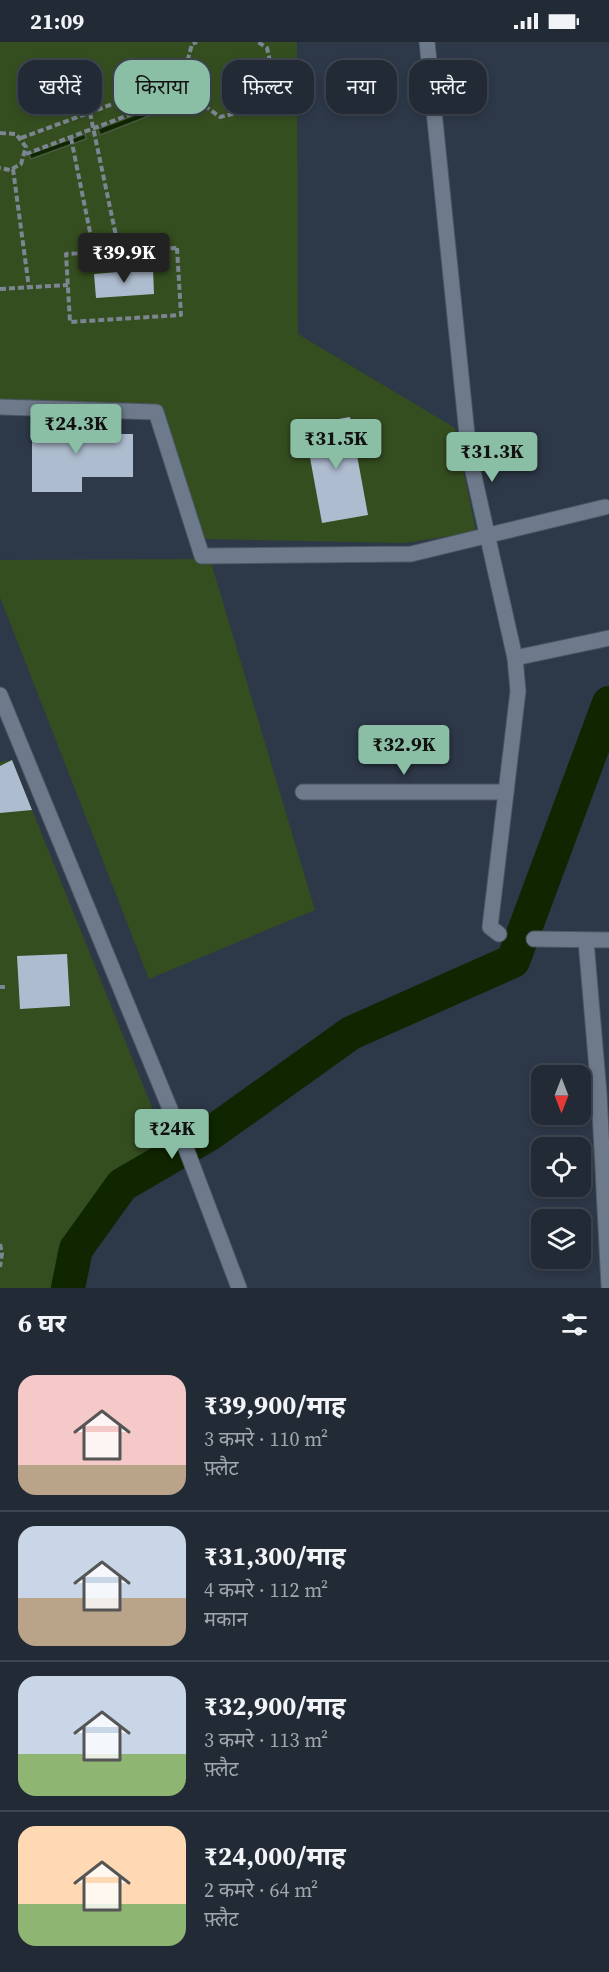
<!DOCTYPE html>
<html lang="hi">
<head>
<meta charset="utf-8">
<style>
  :root { --surface:#222a36; --page:#2e3642; --text:#f1f3f6; --muted:#a2a7ad; --line:#3f4651; --accent:#8abfa5 }
  body { margin:0; font-family:"Source Serif 4","Noto Sans Devanagari",serif; background:var(--page); color:var(--text); height:100vh; display:flex; flex-direction:column; font-size:22px; white-space:nowrap }
  * { box-sizing:border-box; margin:0 }
  p { font-size:20px; color:var(--muted) }
  .icon { flex:none; width:33px; height:33px; fill:none; stroke:currentColor; stroke-width:2; stroke-linecap:round; stroke-linejoin:round }
  .map { position:relative; height:1246px; overflow:hidden }
  .panel { display:flex; flex-direction:column; background:var(--surface); flex:1 }
  .panel>* { flex:none }
  .hud { position:absolute; left:18px; top:18px; width:573px; height:54px; display:flex; gap:12px }
  .needle { width:39px; rotate:180deg }
  .buttons { position:absolute; left:531px; top:1023px; display:grid; gap:12px }
  .buttons a { display:grid; place-items:center; width:60px; height:60px; border-radius:12px; background:var(--surface); box-shadow:0 3px 9px #0003,0 0 0 2px var(--line); font-size:30px }
  .price { position:absolute; translate:-50% -51px; padding:0 14px; border-radius:6px; background:var(--accent); color:#111; font-size:20px; line-height:39px; filter:drop-shadow(0 2px 3px #0008) }
  .price::after { content:''; position:absolute; left:50%; top:36px; width:18px; height:14px; margin-left:-9px; background:inherit; clip-path:polygon(0 0,100% 0,50% 100%) }
  .price.on { background:#222; color:#fff }
  ul { padding:0; list-style:none }
  li { display:flex; align-items:center; gap:18px; height:150px; padding:0 18px }
  li+li { border-top:2px solid var(--line) }
  li span { display:grid; place-items:center; flex:none; width:168px; height:120px; border-radius:18px; color:#555 }
  li>.icon { margin-inline-start:auto }
  span .icon { width:72px; height:72px; fill:#fffc; stroke-width:1 }
  li b { font-size:26px }
  h2 { display:flex; justify-content:space-between; align-items:center; height:72px; padding:0 18px; font-size:26px }
  .chip { padding:0 21px; border-radius:18px; background:var(--surface); box-shadow:0 3px 9px #0003,0 0 0 2px var(--line); font-size:21px; line-height:54px }
  .chip.on { background:var(--accent); color:#111 }
  .status { display:flex; justify-content:space-between; align-items:center; height:42px; padding:0 30px; background:var(--surface); direction:ltr }
  .status svg { height:16px; fill:currentColor }
  .map>svg:first-child { display:block }
</style>
</head>
<body>
<div class="status"><b>21:09</b><svg viewBox="0 0 49 12"><path d="M0 12V9h3v3zM5 12V6h3v6zM10 12V3h3v9zM15 12V0h3v12zM26 1h20v11H26zM47 4h2v5h-2z"/></svg></div>
<div class="map">
<svg width="609" height="1246" viewBox="0 0 609 1246">
  <rect width="100%" height="100%" fill="#2d3848"/>
  <g fill="#354e20">
    <path d="M0,0H297L298,292L455,386L476,490L405,501L203,497L157,364L0,359Z"/>
    <path d="M210,517L315,868L149,937L0,555V518Z"/>
    <path d="M12,718L168,1105L105,1139L58,1209L52,1246H0V720Z"/>
  </g>
  <g fill="#102600" stroke="#485a42" stroke-width="1.5">
    <path d="M162,63L164,68L100,93L98,87Z"/>
    <path d="M85,92L86,97L31,117L29,112Z"/>
  </g>
  <g fill="none" stroke-linecap="round" stroke-linejoin="round">
    <path stroke="#102600" stroke-width="34" d="M68,1246L76,1207L122,1143L211,1091L351,991L513,919L609,661"/>
  </g>
  <g fill="#aebccf">
    <path d="M153,227L154,252L96,256L94,232Z"/>
    <path d="M350,375L368,473L322,481L304,383Z"/>
    <path d="M32,378H88V392H133V435H82V450H32Z"/>
    <path d="M12,718L32,768L0,771V724Z"/>
    <path d="M67,912L70,964L20,967L17,914Z"/>
  </g>
  <g fill="none" stroke-linecap="round" stroke-linejoin="round">
    <defs>
      <g id="street">
        <path d="M427,0L469,412L515,616L518,649L490,885L499,892"/>
        <path d="M0,365L156,370L202,514L411,512L605,465"/>
        <path d="M515,616L609,596"/>
        <path d="M303,750H506"/>
        <path d="M534,897L609,898"/>
        <path d="M586,899L599,1051L609,1244"/>
      </g>
      <path id="secondary" d="M0,653L182,1096L239,1246"/>
    </defs>
    <use href="#street" stroke="#4c5562" stroke-width="17"/>
    <use href="#secondary" stroke="#4c5562" stroke-width="17"/>
    <g stroke="#7c8592" stroke-width="4" stroke-dasharray="6 3" stroke-linecap="butt">
      <path d="M183,36L192,2L197,0"/>
      <path d="M190,53L220,75L254,67L274,36L267,6L258,0"/>
      <path d="M90,71L119,208"/>
      <path d="M0,91L16,92L26,105L21,122L10,128L0,126"/>
      <path d="M21,96L183,36L190,53L168,58L26,112"/>
      <path d="M71,96L94,210"/>
      <path d="M13,127L29,246"/>
      <path d="M177,206L181,273L70,280L66,212Z"/>
      <path d="M0,247L68,243"/>
      <path d="M0,945H5"/>
      <path d="M0,1202L2,1211L0,1225"/>
    </g>
    <use href="#street" stroke="#6d7a8b" stroke-width="15"/>
    <use href="#secondary" stroke="#6d7a8b" stroke-width="15"/>
  </g>
</svg>
<div class="buttons">
<a><svg class="needle" viewBox="-14 -14 28 28"><path d="M0-13l5 13h-10z" fill="#e53935"/><path d="M0 13l5-13h-10z" fill="#a2a7ad"/></svg></a>
<a><svg class="icon" aria-label="locate" viewBox="0 0 24 24"><circle cx="12" cy="12" r="6"/><path d="M12 2v4M12 18v4M2 12h4M18 12h4"/></svg></a>
<a><svg class="icon" aria-label="layers" viewBox="0 0 24 24"><path d="M12 4l9 5-9 5-9-5zM3 14l9 5 9-5"/></svg></a>
</div>
<b class="price on" style="left:124px;top:242px">₹39.9K</b>
<b class="price" style="left:76px;top:413px">₹24.3K</b>
<b class="price" style="left:336px;top:428px">₹31.5K</b>
<b class="price" style="left:492px;top:441px">₹31.3K</b>
<b class="price" style="left:404px;top:734px">₹32.9K</b>
<b class="price" style="left:172px;top:1118px">₹24K</b>
<div class="hud">
<a class="chip">खरीदें</a>
<a class="chip on">किराया</a>
<a class="chip">फ़िल्टर</a>
<a class="chip">नया</a>
<a class="chip">फ़्लैट</a>
</div>
</div>
<section class="panel">
<h2>6 घर<svg class="icon" aria-label="filters" viewBox="0 0 24 24"><path d="M4 7h16M4 17h16"/><circle cx="9" cy="7" r="2"/><circle cx="15" cy="17" r="2"/></svg></h2>
<ul>
<li><span style="background:linear-gradient(#f6c9c9 75%,#b9a48a 0)"><svg class="icon" aria-label="home" viewBox="0 0 24 24"><path d="M3 11l9-7 9 7M6 9v11h12V9"/></svg></span><div><b>₹39,900/माह</b><p>3 कमरे · 110 m²</p><p>फ़्लैट</p></div></li>
<li><span style="background:linear-gradient(#c9d6e8 60%,#b9a48a 0)"><svg class="icon" aria-label="home" viewBox="0 0 24 24"><path d="M3 11l9-7 9 7M6 9v11h12V9"/></svg></span><div><b>₹31,300/माह</b><p>4 कमरे · 112 m²</p><p>मकान</p></div></li>
<li><span style="background:linear-gradient(#c9d6e8 65%,#8fb573 0)"><svg class="icon" aria-label="home" viewBox="0 0 24 24"><path d="M3 11l9-7 9 7M6 9v11h12V9"/></svg></span><div><b>₹32,900/माह</b><p>3 कमरे · 113 m²</p><p>फ़्लैट</p></div></li>
<li><span style="background:linear-gradient(#ffd9b3 65%,#8fb573 0)"><svg class="icon" aria-label="home" viewBox="0 0 24 24"><path d="M3 11l9-7 9 7M6 9v11h12V9"/></svg></span><div><b>₹24,000/माह</b><p>2 कमरे · 64 m²</p><p>फ़्लैट</p></div></li>
</ul>
</section>
</body>
</html>
